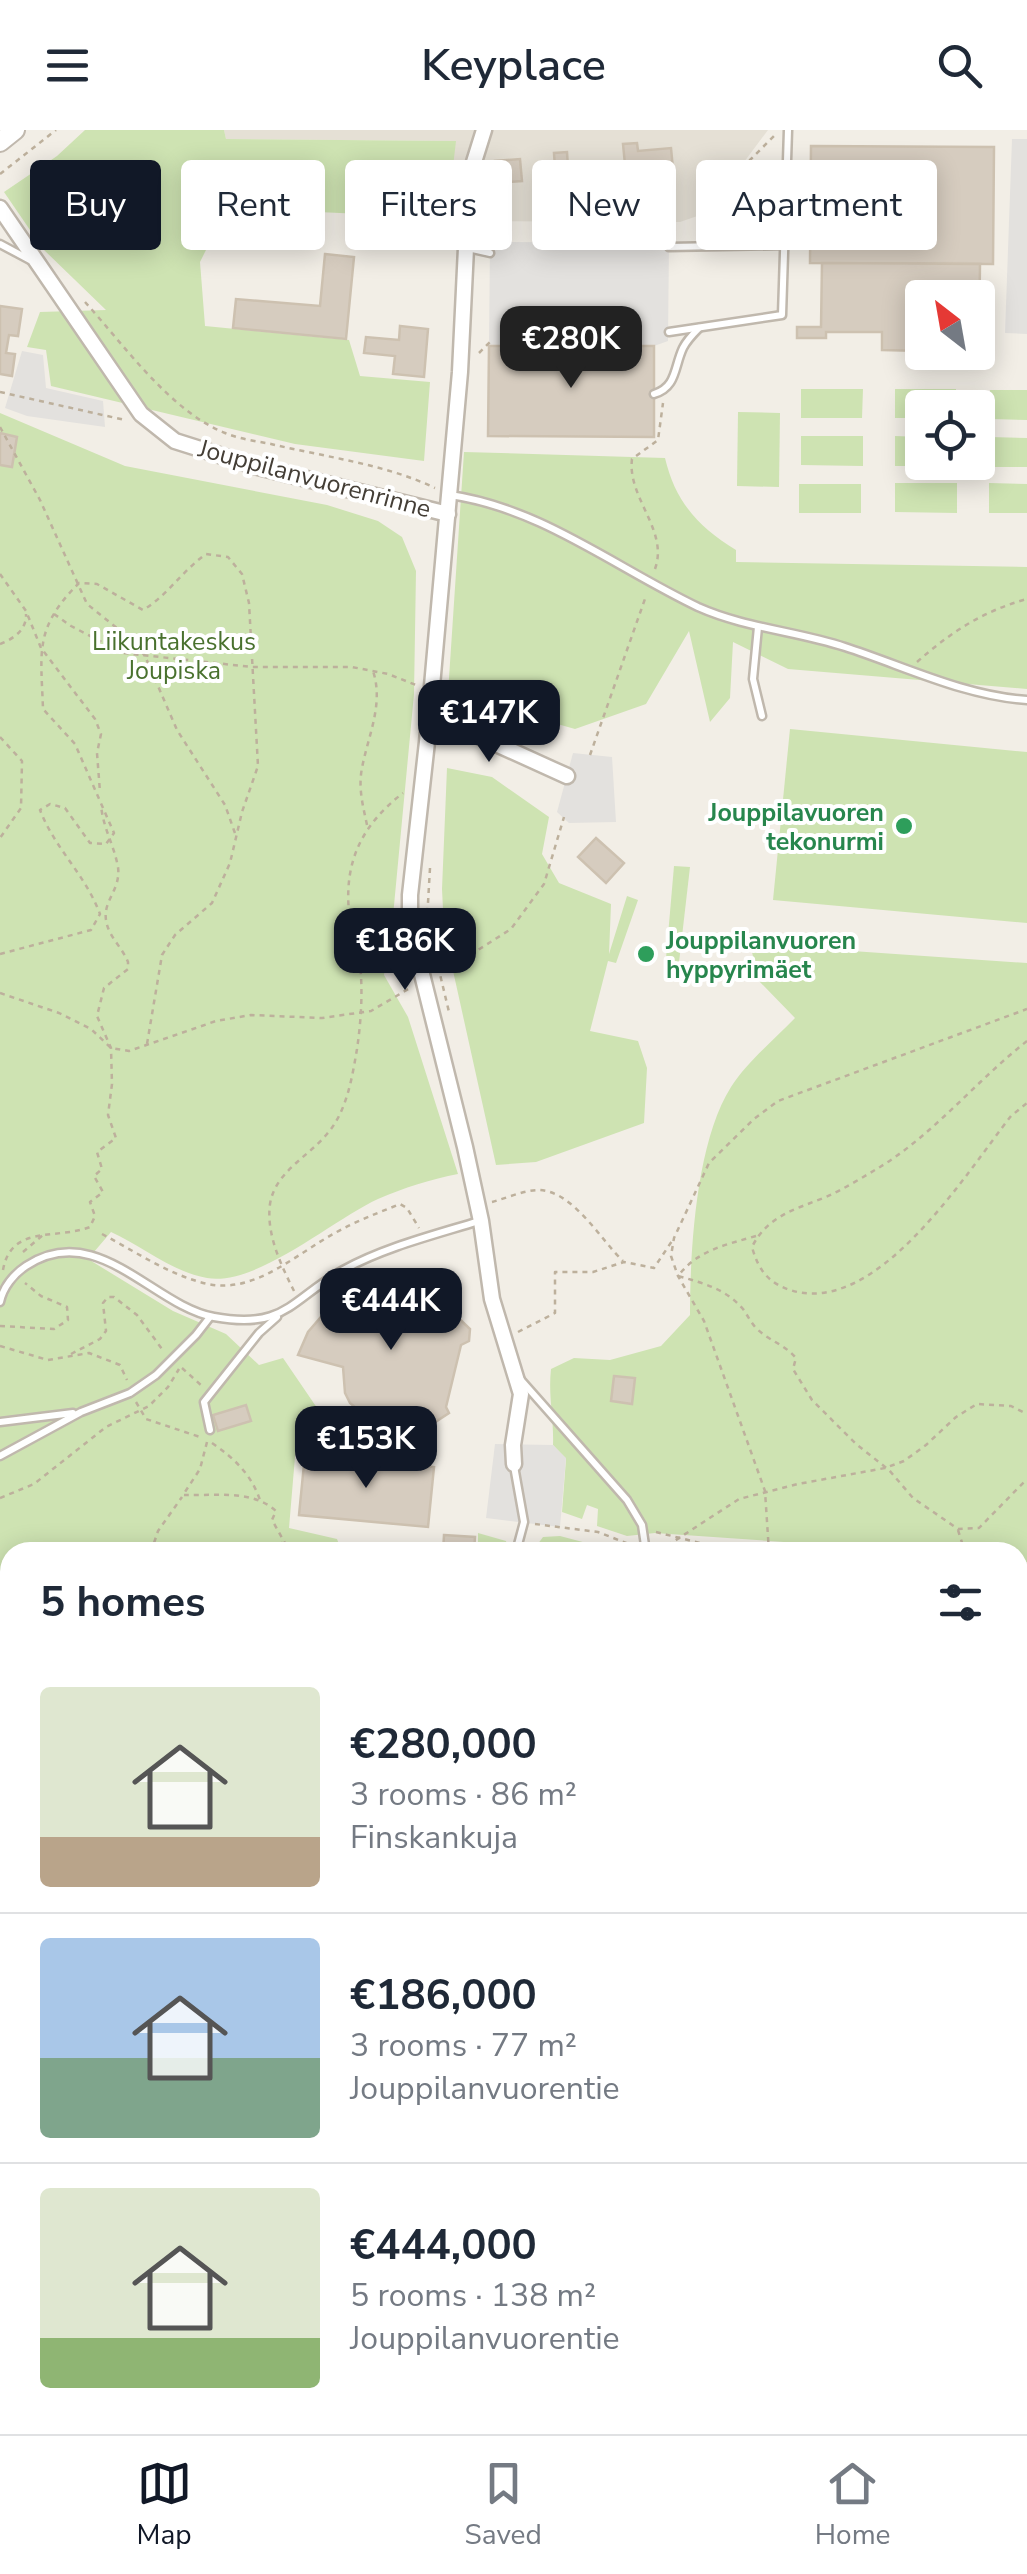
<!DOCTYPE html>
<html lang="en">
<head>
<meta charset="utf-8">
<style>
  :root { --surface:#fff; --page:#f2f2f3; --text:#1f2937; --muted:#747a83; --line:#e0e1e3; --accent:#111827 }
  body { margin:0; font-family:"Nunito Sans",sans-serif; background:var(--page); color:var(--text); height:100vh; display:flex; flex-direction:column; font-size:38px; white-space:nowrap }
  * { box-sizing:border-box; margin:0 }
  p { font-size:32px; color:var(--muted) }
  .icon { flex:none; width:55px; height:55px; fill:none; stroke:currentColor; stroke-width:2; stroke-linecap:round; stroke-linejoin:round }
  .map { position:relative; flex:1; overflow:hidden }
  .details { position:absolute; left:0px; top:1412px; width:1028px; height:892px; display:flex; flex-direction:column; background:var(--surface); border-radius:30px 30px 0 0; box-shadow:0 5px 25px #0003 }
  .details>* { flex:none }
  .top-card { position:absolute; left:30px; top:30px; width:968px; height:90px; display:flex; gap:20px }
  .needle { width:65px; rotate:329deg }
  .buttons { position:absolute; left:905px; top:150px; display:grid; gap:20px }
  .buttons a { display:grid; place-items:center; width:90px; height:90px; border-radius:10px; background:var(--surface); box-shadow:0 5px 25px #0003; font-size:50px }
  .price { position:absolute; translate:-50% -85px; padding:0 22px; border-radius:20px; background:var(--accent); color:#fff; font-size:32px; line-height:65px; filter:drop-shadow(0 2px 5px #0008) }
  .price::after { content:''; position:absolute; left:50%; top:60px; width:30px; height:22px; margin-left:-15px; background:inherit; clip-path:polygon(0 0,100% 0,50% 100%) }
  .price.active { background:#222; color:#fff }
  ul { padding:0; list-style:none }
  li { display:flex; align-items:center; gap:30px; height:250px; padding:0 40px }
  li+li { border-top:2px solid var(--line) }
  li span { display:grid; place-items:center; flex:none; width:280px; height:200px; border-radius:10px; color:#555 }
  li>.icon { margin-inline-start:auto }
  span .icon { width:120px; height:120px; fill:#fffc; stroke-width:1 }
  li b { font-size:42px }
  h2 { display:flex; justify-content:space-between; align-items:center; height:120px; padding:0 40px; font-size:42px }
  .pill { padding:0 35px; border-radius:10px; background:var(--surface); box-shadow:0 5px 25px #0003; font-size:35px; line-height:90px }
  .pill.active { background:var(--accent); color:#fff }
  header { display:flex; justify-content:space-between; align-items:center; height:130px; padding:0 40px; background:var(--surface); font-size:45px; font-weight:600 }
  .dock { display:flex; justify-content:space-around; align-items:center; height:140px; border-top:2px solid var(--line); background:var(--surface); font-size:28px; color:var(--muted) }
  .dock a { display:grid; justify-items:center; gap:5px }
  .dock .active { color:var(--accent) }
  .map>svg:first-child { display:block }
</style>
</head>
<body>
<header><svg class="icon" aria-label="menu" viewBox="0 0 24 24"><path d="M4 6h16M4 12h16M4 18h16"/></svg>Keyplace<svg class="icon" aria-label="search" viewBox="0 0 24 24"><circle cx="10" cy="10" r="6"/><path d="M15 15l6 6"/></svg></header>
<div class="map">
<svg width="1027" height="2304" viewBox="0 0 1027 2304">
  <rect width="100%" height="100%" fill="#f2eee6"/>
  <path fill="#e5e0d5" d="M224,0H768L706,83L680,92L481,91L447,88L455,11L226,9Z"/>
  <g fill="#cee3b2">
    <path d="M85,0H224L226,9L456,11L447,88L253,79L217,98L200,132L205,196L349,210L360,246L430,252L424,331L295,314L51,256L46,220L27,217L40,182L106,180L43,119L4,62L57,26Z"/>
    <path d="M801,259H863L862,288H801Z"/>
    <path d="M895,259H956V277L922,278V288H895Z"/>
    <path d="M990,260H1027V290L990,289Z"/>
    <path d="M738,282L780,283L779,357L737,356Z"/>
    <path d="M0,283L125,336L327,375L378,391L402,407L416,441L414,564L393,786L384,845L408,887L458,1044C432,1049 403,1058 378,1069C332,1090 256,1157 207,1148C172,1142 142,1116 111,1102L88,1129L173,1181L226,1204L259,1235L283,1228L343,1316L296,1315L289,1398L337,1409L342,1422H10V1512L0,1511Z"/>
    <path d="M801,306H863V336L801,335Z"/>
    <path d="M895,306L922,307V332L956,333V336H895Z"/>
    <path d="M989,307L1027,308V337H989Z"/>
    <path d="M464,322L665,328C675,371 698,397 736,420V432L1027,437V559L788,539L733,512L730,568L710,592L689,501L646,574L575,599L448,563Z"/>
    <path d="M895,353H957V383L895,382Z"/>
    <path d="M989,353L1027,354V383H989Z"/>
    <rect x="799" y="354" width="62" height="29"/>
    <path d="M790,599L1027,622V793L773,770Z"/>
    <path d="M447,638L492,647L549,687L542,724L559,753L611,774L609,824L627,766L638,770L616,833L608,831L590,901L638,911L647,938L644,993L536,1032L496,1035L444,800L442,759Z"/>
    <path d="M674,736L690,737L678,841L665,840Z"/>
    <path d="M750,814L1027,833V1432L1018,1431V1422H929L655,1403L627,1406L597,1396L598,1379L587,1375L582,1389L562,1382L566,1329L553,1315C554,1288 548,1266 551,1239L574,1228L610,1230L661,1216L690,1185C690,1121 696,1012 731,957C747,932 774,910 795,888L759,851Z"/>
    <path d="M478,1403L506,1411L509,1422H478Z"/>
    <path d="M560,1406L613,1420V1422H532L543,1407Z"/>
    <path d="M1018,1490L1027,1491V2304H23L27,2295H1018Z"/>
    <path d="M0,1573L10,1574V1644L0,1642Z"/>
    <path d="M0,1668L10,1670V2273L0,2266Z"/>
  </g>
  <g fill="#e3e1de">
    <path d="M1012,9H1027V204L1005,203Z"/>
    <path d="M490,112L669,113L668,211L654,216H489Z"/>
    <path d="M22,221L43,225L46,258L103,271L105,297L27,286L5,278Z"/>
    <path d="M573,623L612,627L616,692L569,693L557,682Z"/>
    <path d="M495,1314L553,1315L566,1328L560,1397L486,1388Z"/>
  </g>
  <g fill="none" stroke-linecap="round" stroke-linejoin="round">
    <path stroke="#a6d1eb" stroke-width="5" d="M930,2295L1027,2297"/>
  </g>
  <g fill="#d6ccbf" stroke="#cdc1b0" stroke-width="2.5">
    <path d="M637,13L638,21L671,18L674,50L627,55L623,14Z"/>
    <path d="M811,16L994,17L993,134L810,133Z"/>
    <path d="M567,22L570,69L557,70L554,23Z"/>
    <path d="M520,29L522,51L497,53L495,31Z"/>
    <path d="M325,124L354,127L346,209L233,198L236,169L320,176Z"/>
    <path d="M822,133L980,134L979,204L978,168H922V221L882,220V202H826V208H797V197H821Z"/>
    <path d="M0,176L22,179L18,206L9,205L6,223L15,224L12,246L0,244Z"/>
    <path d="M400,196L428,199L424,247L393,244L395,226L364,223L366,207L399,210Z"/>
    <path d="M489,216H654V307L488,306Z"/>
    <path d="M0,303L17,307L12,337L0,335Z"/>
    <path d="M596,708L624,733L606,753L578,727Z"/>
    <path d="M373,1156H401L438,1168L470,1199L469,1211L461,1215L446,1277L449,1283L417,1304L408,1290L384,1296L372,1292L350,1273L345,1263L343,1237L298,1225L308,1202L333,1173L359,1158Z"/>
    <path d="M614,1246L635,1248L632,1274L611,1271Z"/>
    <path d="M246,1275L251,1291L218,1301L213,1285Z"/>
    <path d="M305,1324L434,1337L428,1397L299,1385Z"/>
    <path d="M444,1405L475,1407L474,1422H443Z"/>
  </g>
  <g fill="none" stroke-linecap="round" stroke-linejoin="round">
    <defs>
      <g id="service">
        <path d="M0,114L30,130"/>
        <path d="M669,117L784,115"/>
        <path d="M468,118L490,123"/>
        <path d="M669,202L782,185L788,0"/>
        <path d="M654,264C677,257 674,237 683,218C687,210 693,204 699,198"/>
        <path d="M450,365C541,378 616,438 698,477C745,498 796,501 845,517C904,536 964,566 1027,570"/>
        <path d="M758,497L753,549L762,586"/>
        <path d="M0,1172C3,1157 14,1144 26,1136C97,1089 153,1176 214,1187C285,1200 290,1170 343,1140C385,1117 434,1105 479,1091"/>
        <path d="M520,1249L627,1370L642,1395L646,1422"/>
        <path d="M0,1292L73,1283"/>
        <path d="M210,1300L204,1272L259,1203L277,1187"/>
        <path d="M0,1326L81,1282L130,1263L156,1245L196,1205L210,1187"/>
        <path d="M514,1336L524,1392L516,1422"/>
        <path d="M5,1524L3,1568L10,1569"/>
        <path d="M557,2304L558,2295"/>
      </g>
      <g id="minor">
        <path d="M484,0L474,32L466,118L460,242L427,612L410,765V796L465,1017L481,1091L492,1169L521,1264L513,1315L514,1334"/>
        <path d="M0,78L141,284L175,311L254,336L448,384"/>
        <path d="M430,584L567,646"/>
      </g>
      <path id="tertiary" d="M0,12L15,0"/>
    </defs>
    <use href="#service" stroke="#c0b8ad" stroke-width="11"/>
    <use href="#minor" stroke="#c0b8ad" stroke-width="19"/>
    <use href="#tertiary" stroke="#c0b8ad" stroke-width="22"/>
    <g stroke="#bdb09c" stroke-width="2.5" stroke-dasharray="5 5" stroke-linecap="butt">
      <path d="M0,44L56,0"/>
      <path d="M698,105L750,30L775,5"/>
      <path d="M85,172C124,215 170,281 225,303C239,309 256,311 271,314C325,327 385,334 435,358"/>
      <path d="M479,223L491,211"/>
      <path d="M0,262L125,290"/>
      <path d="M0,297L40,370L87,474L133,511L145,526L177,600L225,675L236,706"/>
      <path d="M655,439C669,400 627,368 632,329L658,310L663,273"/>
      <path d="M0,444L26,481L41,518L95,589L101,604L97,623L100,662"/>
      <path d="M54,484L71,496L123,523L252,537H352L388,544L416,555"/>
      <path d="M0,514C13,509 27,500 26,484"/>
      <path d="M917,532C951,502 983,481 1027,469"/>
      <path d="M0,607L22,631L21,678L0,708"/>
      <path d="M590,625L646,466"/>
      <path d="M367,695C363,676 358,658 362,638C368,606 384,574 373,541"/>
      <path d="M430,738L427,790L449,882"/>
      <path d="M0,824L91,800L100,784C85,744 55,719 40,680L50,674L65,678L90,713L106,714L114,703L75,614L43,579C41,521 34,498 79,453L97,454L143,480C168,465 181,442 206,424L228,427L242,444L249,473L258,636L242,682L230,733L212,773L175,805L162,825L147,914"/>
      <path d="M445,841L511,799L544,754L564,687"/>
      <path d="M0,863L59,883L91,899L111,918L129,921L216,891L251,885L322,888L371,881L410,858"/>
      <path d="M1027,911C976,951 935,1003 880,1037C863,1047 844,1059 826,1067C796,1079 767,1086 752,1117C758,1139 768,1153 790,1160C877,1188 966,1043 1011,986L1027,973"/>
      <path d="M492,1072C507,1068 524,1060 539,1060C573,1061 600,1109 623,1131"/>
      <path d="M102,1104C136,1122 171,1146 208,1154C255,1164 296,1124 335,1103C356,1091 378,1083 400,1074L407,1078L419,1098"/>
      <path d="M756,1106C725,1115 698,1120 678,1146C703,1153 726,1159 743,1179C748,1186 751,1193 757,1199C771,1212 784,1214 796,1228L793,1239L812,1270L856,1314L889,1340L913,1368L958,1399L979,1398L1027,1349"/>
      <path d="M23,1122L43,1105"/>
      <path d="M3,1140C11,1094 57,1110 90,1097L95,1086L90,1072L103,1062L94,1046L102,1039L97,1022L116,1008L108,985L112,954L111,918L97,886L104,858L128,839V832C122,817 108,806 106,790C103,770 121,760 118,737C114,715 103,698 101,675"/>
      <path d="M294,1161C281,1135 266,1104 270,1074C275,1042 308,1027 327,1004C347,981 352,948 357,919C361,892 363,862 360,834C359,817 350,800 349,782C344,730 363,694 403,663"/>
      <path d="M0,1196L54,1199L68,1190L67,1177L41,1166L25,1153"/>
      <path d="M518,1202L555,1183V1142H593L624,1132L654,1138L672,1111"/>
      <path d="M0,1216L48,1230L89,1223L120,1235L127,1250"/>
      <path d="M71,1224L100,1209L106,1201L103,1173L108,1167H114L137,1185L162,1219"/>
      <path d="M182,1238L202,1256"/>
      <path d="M136,1272L146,1289L200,1307"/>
      <path d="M207,1312L200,1339L183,1365C213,1366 252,1359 276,1381L272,1390L290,1422"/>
      <path d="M212,1313C234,1328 251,1344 260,1370"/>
      <path d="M0,1368L34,1354L106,1297L149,1276L168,1257L179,1239"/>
      <path d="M535,1394L598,1402L634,1416"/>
      <path d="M958,1400L965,1422"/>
      <path d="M656,1402L716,1417"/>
      <path d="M281,1412L285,1422"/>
      <path d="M723,1418L767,1422"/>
      <path d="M661,1420L722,1418L720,1422"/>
      <path d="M659,1421L739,1369L798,1354L885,1338L904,1331L926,1315L956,1287L977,1274L1011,1276L1027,1284"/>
      <path d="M151,1422L158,1401L182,1367"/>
      <path d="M556,1422L566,1418L594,1422"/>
      <path d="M769,1422L765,1361L704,1191L678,1146L671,1126L674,1108L709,1033L754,989L778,971L1027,879"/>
      <path d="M1018,1442L1027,1444"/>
      <path d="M0,1474L10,1472"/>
      <path d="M1018,1475L1027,1476"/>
      <path d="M1018,1507L1027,1519"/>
      <path d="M8,1512L10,1499"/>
      <path d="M0,1629L10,1630"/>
      <path d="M0,1656L10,1658"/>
      <path d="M1018,1700L1027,1698"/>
      <path d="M1018,1809H1027"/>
      <path d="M1018,1918L1027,1922"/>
      <path d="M0,2017L10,2001"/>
      <path d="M0,2066L10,2069"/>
      <path d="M0,2144L4,2192L0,2205"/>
      <path d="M1018,2170L1027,2163"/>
      <path d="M414,2295L430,2304"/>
      <path d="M684,2295L696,2298L694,2304"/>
      <path d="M649,2304L658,2295"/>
      <path d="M766,2304L769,2295"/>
      <path d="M859,2304L865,2295"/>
      <path d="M894,2304L895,2295"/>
      <path d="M910,2304V2295"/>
    </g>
    <use href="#service" stroke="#fff" stroke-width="6"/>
    <use href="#minor" stroke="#fff" stroke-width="14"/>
    <use href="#tertiary" stroke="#fff" stroke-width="18"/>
  </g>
  <g fill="#2e9e5b" stroke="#fff" stroke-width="4">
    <circle cx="904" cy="696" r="10"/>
    <circle cx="646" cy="824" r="10"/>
  </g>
  <g text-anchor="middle" stroke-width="8" stroke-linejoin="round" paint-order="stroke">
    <g font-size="25" fill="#443e36" stroke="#fff">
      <text transform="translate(315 348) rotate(15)" y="9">Jouppilanvuorenrinne</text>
    </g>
    <g font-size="25" fill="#49712e" stroke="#fff">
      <text x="174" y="520">Liikuntakeskus<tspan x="174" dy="29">Joupiska</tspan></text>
    </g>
    <g font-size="25" font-weight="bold" fill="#27864d" stroke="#fff" text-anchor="end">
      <text x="884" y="691">Jouppilavuoren<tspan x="884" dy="29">tekonurmi</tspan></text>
      <text x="666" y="819" text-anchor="start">Jouppilanvuoren<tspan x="666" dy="29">hyppyrimäet</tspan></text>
    </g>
  </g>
</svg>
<div class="buttons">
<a><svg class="needle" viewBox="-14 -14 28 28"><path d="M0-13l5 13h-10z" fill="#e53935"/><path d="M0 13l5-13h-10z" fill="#747a83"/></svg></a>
<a><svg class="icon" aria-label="locate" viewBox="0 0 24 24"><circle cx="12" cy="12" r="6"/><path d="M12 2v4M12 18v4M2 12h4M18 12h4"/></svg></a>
</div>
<b class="price active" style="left:571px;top:261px">€280K</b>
<b class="price" style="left:489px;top:635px">€147K</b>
<b class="price" style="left:405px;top:863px">€186K</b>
<b class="price" style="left:391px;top:1223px">€444K</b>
<b class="price" style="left:366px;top:1361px">€153K</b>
<div class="top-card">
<a class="pill active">Buy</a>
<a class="pill">Rent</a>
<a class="pill">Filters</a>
<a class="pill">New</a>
<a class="pill">Apartment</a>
</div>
<section class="details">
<h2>5 homes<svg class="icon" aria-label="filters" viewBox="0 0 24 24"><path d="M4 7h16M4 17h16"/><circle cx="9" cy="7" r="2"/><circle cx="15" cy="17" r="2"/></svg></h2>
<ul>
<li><span style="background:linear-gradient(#dfe7d0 75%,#b9a48a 0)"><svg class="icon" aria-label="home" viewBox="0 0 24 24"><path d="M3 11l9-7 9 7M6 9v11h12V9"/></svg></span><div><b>€280,000</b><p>3 rooms · 86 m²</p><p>Finskankuja</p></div></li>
<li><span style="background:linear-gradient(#a9c7e8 60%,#7fa58c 0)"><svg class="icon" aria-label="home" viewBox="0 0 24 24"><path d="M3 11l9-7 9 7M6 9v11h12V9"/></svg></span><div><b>€186,000</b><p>3 rooms · 77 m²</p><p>Jouppilanvuorentie</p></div></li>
<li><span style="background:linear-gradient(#dfe7d0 75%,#8fb573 0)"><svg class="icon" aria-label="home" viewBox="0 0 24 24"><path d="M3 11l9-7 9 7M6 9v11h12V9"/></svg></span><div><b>€444,000</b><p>5 rooms · 138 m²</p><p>Jouppilanvuorentie</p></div></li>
</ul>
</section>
</div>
<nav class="dock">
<a class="active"><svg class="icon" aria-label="map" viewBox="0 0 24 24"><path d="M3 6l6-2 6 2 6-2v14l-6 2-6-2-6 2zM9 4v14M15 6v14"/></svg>Map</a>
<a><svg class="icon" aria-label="saved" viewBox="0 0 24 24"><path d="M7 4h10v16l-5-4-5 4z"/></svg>Saved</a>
<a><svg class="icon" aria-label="home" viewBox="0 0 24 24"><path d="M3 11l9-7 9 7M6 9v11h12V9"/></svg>Home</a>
</nav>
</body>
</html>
